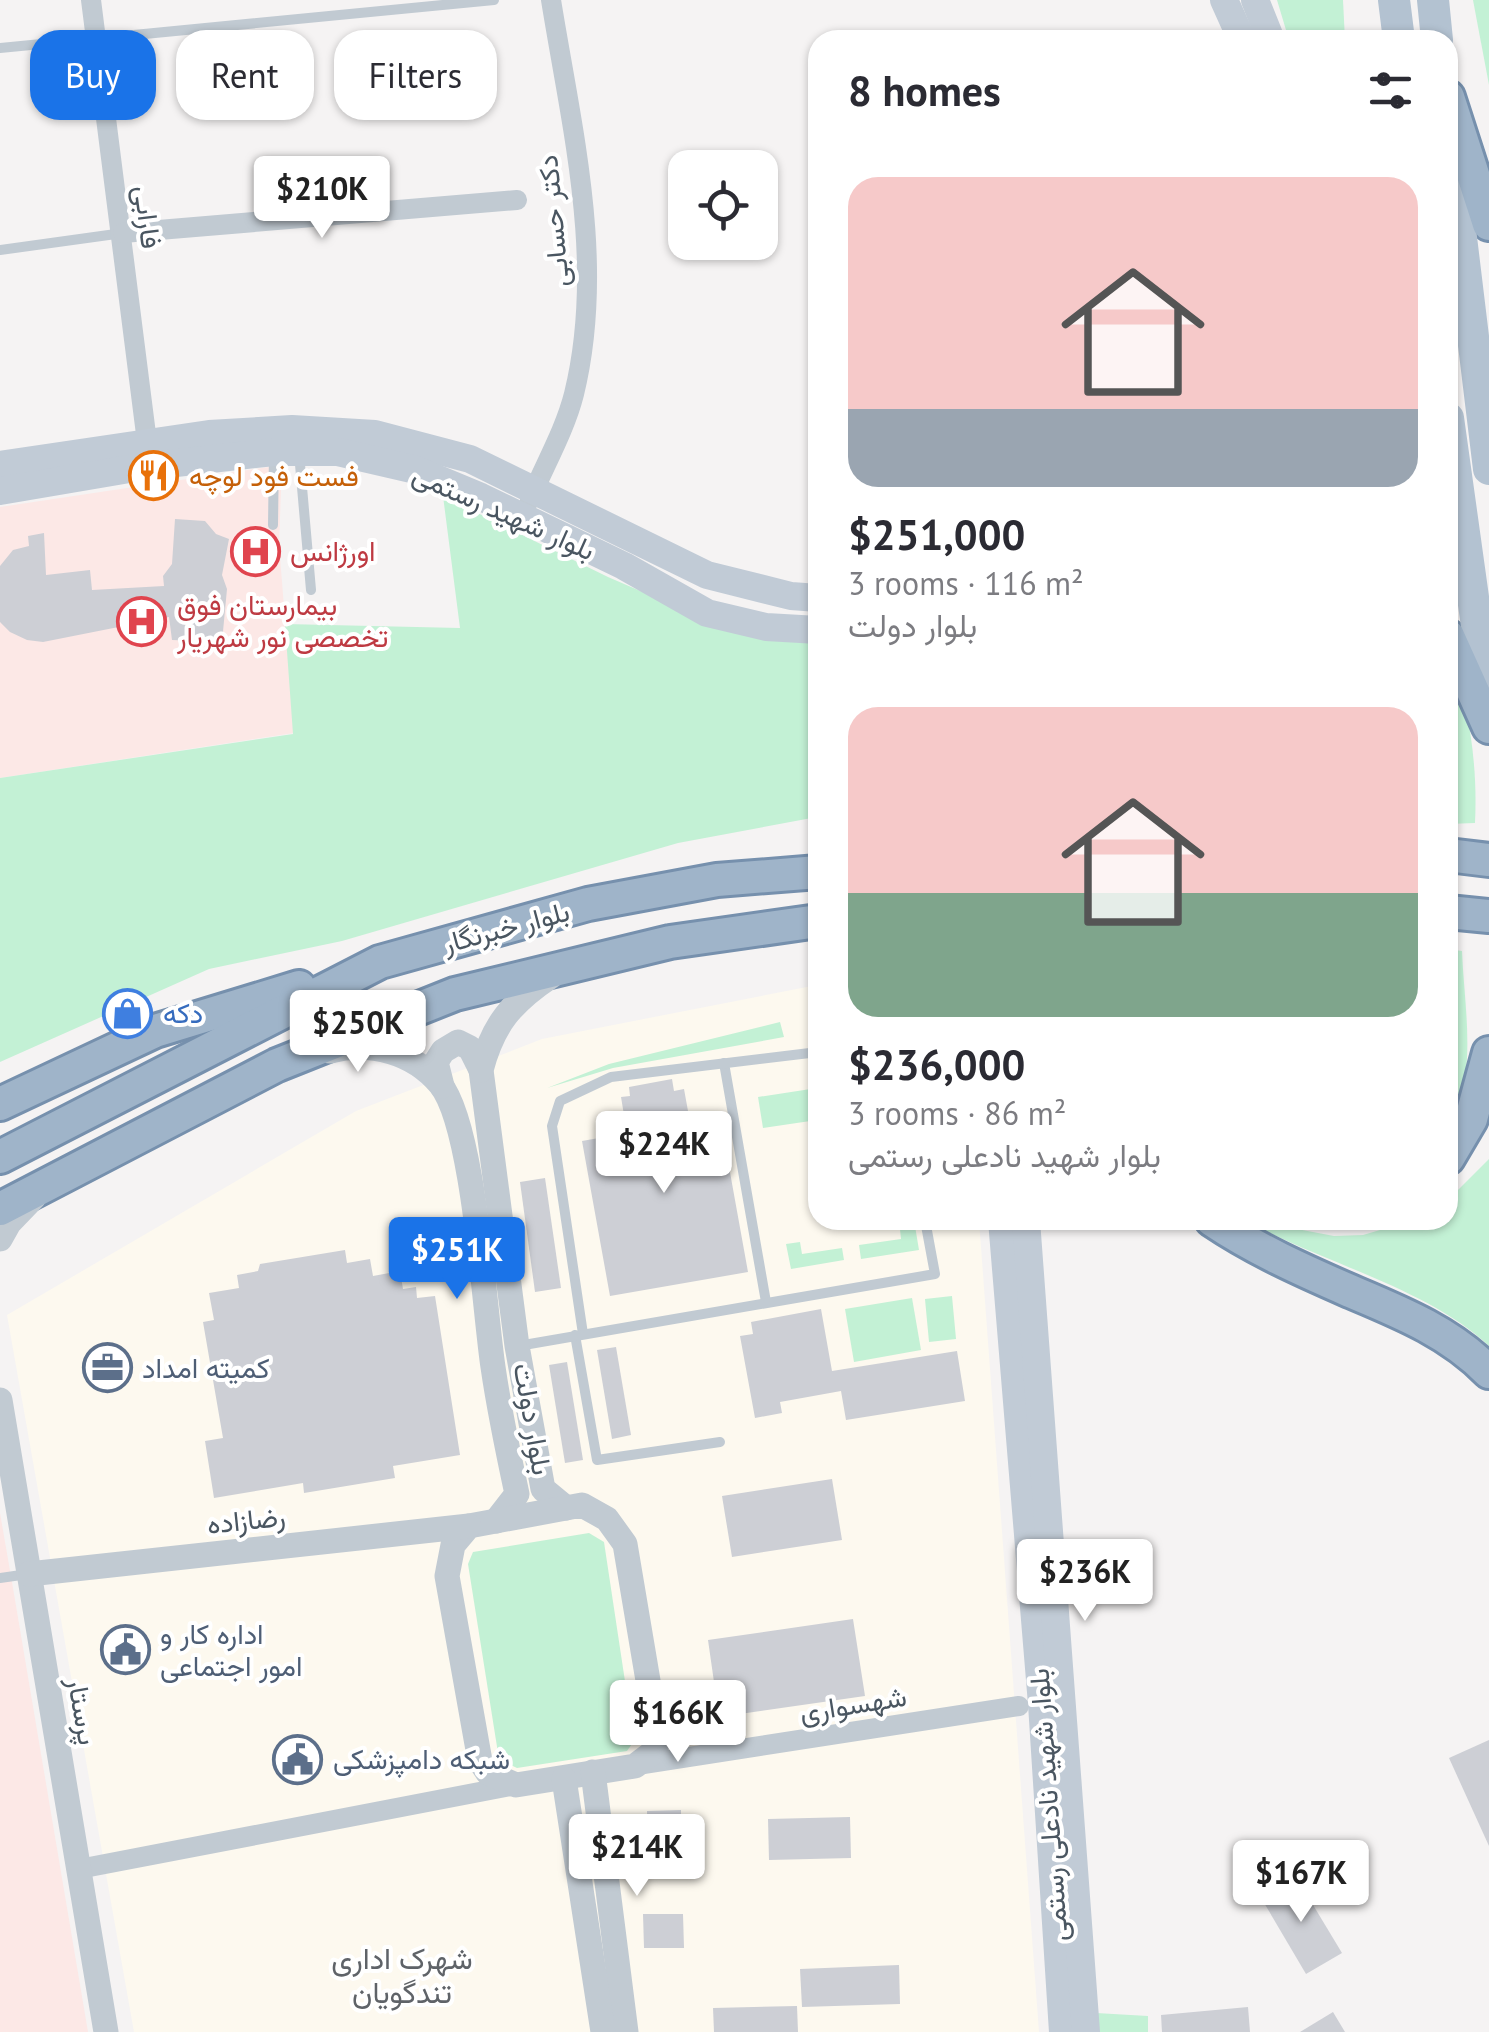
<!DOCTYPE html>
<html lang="en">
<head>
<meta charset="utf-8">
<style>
  :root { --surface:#fff; --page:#f7f7f7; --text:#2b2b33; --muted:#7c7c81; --accent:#1a73e8 }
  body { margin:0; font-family:"PT Sans",Vazirmatn,sans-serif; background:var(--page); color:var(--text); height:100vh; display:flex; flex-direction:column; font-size:38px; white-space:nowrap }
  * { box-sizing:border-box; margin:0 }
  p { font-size:32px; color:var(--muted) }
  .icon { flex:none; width:55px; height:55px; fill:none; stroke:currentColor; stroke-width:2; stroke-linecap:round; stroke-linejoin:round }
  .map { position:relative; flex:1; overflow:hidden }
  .drawer { position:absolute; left:808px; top:30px; width:650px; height:1200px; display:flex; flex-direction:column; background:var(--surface); border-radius:30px; box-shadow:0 2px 8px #0004 }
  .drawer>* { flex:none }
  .banner { position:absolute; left:30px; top:30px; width:628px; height:90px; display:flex; gap:20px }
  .buttons { position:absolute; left:668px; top:150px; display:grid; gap:20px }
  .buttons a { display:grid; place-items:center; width:110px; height:110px; border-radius:20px; background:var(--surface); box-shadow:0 2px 8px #0004; font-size:50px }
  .price { position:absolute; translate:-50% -85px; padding:0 22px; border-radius:10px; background:#fff; color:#222; font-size:32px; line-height:65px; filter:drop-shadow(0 2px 5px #0008) }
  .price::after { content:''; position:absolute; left:50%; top:60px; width:30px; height:22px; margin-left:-15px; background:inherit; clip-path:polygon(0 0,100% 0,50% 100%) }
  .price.selected { background:var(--accent); color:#fff }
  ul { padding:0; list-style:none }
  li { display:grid; align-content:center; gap:20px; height:530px; padding:0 40px }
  li span { display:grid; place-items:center; height:310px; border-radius:30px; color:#555 }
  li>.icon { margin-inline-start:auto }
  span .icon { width:180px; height:180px; fill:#fffc; stroke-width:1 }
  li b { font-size:42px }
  h2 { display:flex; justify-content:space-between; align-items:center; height:120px; padding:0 40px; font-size:42px }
  .pill { padding:0 35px; border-radius:30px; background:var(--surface); box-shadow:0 2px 8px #0004; font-size:35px; line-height:90px }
  .pill.selected { background:var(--accent); color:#fff }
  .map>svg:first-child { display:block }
</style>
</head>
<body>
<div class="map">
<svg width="1489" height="2032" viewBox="0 0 1489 2032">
  <rect width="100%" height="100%" fill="#f5f3f3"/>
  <path fill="#fdf9ef" d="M817,985L818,1220H979L1039,2032H134L7,1315L356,1111L542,1039Z"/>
  <g fill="#fce8e6">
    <path d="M282,465L279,544L294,733L0,778V507Z"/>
    <path d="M0,1513L13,1588L88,2032H0Z"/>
  </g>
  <g fill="#c3f1d5">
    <path d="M1277,0H1343L1345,40H1289Z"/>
    <path d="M1473,0H1489V85Z"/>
    <path d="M443,496L608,577L719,625L817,637V817L678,843L342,941L209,969L0,1062V778L293,734L285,624L460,628Z"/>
    <path d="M1448,644C1468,702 1478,761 1475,823L1448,824Z"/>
    <path d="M1448,949L1462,951C1464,1007 1479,1078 1448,1128Z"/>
    <path d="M780,1022L784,1037L613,1068L547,1088L609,1064Z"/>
    <path d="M817,1088V1120L763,1128L758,1097Z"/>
    <path d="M1489,1159V1346C1428,1288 1320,1262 1245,1220H1272L1297,1229L1334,1236L1363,1235L1414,1220H1448V1200Z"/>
    <path d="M899,1220H914L919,1250L861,1259L859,1245L901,1239Z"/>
    <path d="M800,1242L802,1254L842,1248L844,1260L791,1269L786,1244Z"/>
    <path d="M952,1296L956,1339L929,1342L925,1299Z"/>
    <path d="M912,1298L921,1350L854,1362L845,1309Z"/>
    <path d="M589,1533L604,1542L634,1741L627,1751L517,1768L502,1761L498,1753L468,1564L473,1552Z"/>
    <path d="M1096,2013L1148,2016V2032H1097Z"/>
  </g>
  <g fill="#cdcfd5">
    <path d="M175,519L205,521L216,534L229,539L222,575L227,589L222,642L172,640L169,617L43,642L27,640L10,632L0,622V566L13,550L29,546L28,536L44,533L46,575L90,570L92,590L164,586L163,576L172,564Z"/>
    <path d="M672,1079L674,1091L684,1089L690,1122L720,1117L748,1272L610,1296L582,1141L627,1133L621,1097L630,1096L629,1087Z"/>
    <path d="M545,1178L561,1288L535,1292L520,1182Z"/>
    <path d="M345,1250L347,1263L370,1259L373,1276L400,1271L403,1289L416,1287L417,1298L435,1296L460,1455L393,1466L395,1478L304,1493L303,1483L214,1498L205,1441L223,1438L203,1322L214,1320L209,1293L239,1288L237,1275L258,1271L260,1264Z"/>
    <path d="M821,1309L832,1371L957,1351L965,1401L846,1420L841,1391L780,1402L782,1413L755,1418L740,1336L753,1334L751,1322Z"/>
    <path d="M616,1347L631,1435L612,1439L597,1350Z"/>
    <path d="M567,1362L583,1460L565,1463L549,1365Z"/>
    <path d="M832,1479L842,1540L732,1557L722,1496Z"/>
    <path d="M853,1619L865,1696L719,1717L708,1640Z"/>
    <path d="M1489,1740V1846L1449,1758Z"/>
    <path d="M681,1810V1855H648L647,1811Z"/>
    <path d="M850,1817L851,1858L769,1860L768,1819Z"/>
    <path d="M1295,1875L1342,1953L1306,1974L1260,1896Z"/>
    <path d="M643,1914H683L684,1948H644Z"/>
    <path d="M899,1965L900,2004L802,2007L800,1969Z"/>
    <path d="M797,2006L798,2032H714L713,2008Z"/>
    <path d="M1248,2007L1250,2032H1162L1161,2015Z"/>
    <path d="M1333,2012L1345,2032H1300Z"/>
  </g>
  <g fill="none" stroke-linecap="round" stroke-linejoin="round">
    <defs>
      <g id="trunk">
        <path d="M1448,97L1489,224"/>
        <path d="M1448,636L1489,727"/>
        <path d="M1448,855L1489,860"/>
        <path d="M1448,912L1489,916"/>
        <path d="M0,1104L155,1031L299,987"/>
        <path d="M0,1157L380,962L588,904L717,880L818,872"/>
        <path d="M1448,1158L1471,1119L1489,1053"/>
        <path d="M0,1209L277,1065L455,994L670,942L818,921"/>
        <path d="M1212,1220C1255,1249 1302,1270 1350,1291C1400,1312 1450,1332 1489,1372"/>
      </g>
    </defs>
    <use href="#trunk" stroke="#7690ad" stroke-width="38"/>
    <g stroke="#c1cad2" stroke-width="10">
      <path d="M0,48L494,0"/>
      <path d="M0,250L123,233"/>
      <path d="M299,453L311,590"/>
      <path d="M273,525L274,453"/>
      <path d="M724,1063L766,1302"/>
      <path d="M583,1334L552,1126L560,1101L611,1077L818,1052"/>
      <path d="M575,1335L597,1460L720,1442"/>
      <path d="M518,1346L935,1274L925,1220"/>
      <path d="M0,1578L28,1574"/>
    </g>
    <g stroke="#c1cad2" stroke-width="20">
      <path d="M91,0L147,442"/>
      <path d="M123,233L517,200"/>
      <path d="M530,500C544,466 565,430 574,394C606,263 572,130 551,0"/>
      <path d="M637,1765L1019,1706"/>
      <path d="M79,1869L516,1785"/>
    </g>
    <g stroke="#c1cad2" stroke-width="25">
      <path d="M551,976C512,1002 493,1024 481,1070L517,1346L543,1489L566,1508"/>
      <path d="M330,1051C371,1041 413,1052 440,1084C474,1125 484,1307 493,1367C499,1409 508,1452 517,1494L496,1521"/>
      <path d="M442,1086L436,1062L443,1051L458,1042L470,1048L481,1070"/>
      <path d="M0,1239L9,1223L34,1197"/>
      <path d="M0,1400L106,2032"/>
      <path d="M582,1505L607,1519L625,1544L657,1734L656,1750L635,1766L516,1785L488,1773L480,1761L447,1576L453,1545L469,1526Z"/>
      <path d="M29,1574L469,1526"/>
      <path d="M593,1772L626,2032"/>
      <path d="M564,1779L603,2032"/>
    </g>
    <g stroke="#c1cbd6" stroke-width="28">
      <path d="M1224,0L1242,40"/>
      <path d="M1255,0L1271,40"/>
      <path d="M0,465L209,434L292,429L375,434L470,459L707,575L791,596L818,598"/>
      <path d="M0,491L141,467L274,452H338L416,470L481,497L624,566L707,613L766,627L818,630"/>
      <path d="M1002,1220L1042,1704L1063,2032"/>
      <path d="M1026,1220L1086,2032"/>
    </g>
    <g stroke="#b3c2d1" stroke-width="32">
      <path d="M1394,0L1399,40"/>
      <path d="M1433,0L1437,40"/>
      <path d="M1448,130L1489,469"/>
      <path d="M1448,418L1489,712"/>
    </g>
    <use href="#trunk" stroke="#9fb4c9" stroke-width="32"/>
  </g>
  <defs>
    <symbol id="restaurant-ring" viewBox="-11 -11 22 22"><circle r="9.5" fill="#fff" stroke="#e8710a" stroke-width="1.5"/><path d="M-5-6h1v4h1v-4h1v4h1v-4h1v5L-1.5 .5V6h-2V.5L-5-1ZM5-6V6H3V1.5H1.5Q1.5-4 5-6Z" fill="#e8710a"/></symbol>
    <symbol id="hospital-ring" viewBox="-11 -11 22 22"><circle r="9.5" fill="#fff" stroke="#e0444e" stroke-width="1.5"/><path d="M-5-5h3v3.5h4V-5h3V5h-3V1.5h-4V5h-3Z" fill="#e0444e"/></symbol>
    <symbol id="shop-ring" viewBox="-11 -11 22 22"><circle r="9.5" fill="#fff" stroke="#3f7fe0" stroke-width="1.5"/><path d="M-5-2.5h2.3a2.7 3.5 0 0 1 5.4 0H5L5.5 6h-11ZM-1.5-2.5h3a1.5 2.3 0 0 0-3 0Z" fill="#3f7fe0"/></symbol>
    <symbol id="office-ring" viewBox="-11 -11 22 22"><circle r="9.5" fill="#fff" stroke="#5c6f8a" stroke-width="1.5"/><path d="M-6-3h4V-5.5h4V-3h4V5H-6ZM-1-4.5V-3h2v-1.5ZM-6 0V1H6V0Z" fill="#5c6f8a"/></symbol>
    <symbol id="civic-ring" viewBox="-11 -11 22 22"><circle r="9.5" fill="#fff" stroke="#5c6f8a" stroke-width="1.5"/><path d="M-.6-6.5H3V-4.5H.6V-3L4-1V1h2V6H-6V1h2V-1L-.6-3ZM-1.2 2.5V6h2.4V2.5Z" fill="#5c6f8a"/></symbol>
  </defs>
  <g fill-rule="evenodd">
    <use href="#restaurant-ring" x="126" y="448" width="55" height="55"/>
    <use href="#hospital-ring" x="228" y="524" width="55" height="55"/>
    <use href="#hospital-ring" x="114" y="594" width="55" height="55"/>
    <use href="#shop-ring" x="100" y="986" width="55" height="55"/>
    <use href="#office-ring" x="80" y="1340" width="55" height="55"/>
    <use href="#civic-ring" x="98" y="1622" width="55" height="55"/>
    <use href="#civic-ring" x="270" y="1732" width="55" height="55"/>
  </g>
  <g text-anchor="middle" stroke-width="8" stroke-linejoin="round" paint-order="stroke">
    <g font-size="28" fill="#4a5661" stroke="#fff">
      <text transform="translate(148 217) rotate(83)" y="10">فارابی</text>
      <text transform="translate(553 221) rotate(-95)" y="10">دکتر حسابی</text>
      <text transform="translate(504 512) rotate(24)" y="10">بلوار شهید رستمی</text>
      <text transform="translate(506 927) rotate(-15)" y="10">بلوار خبرنگار</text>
      <text transform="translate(533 1419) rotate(80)" y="10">بلوار دولت</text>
      <text transform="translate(246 1520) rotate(-6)" y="10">رضازاده</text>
      <text transform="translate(853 1704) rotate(-9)" y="10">شهسواری</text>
      <text transform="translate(83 1711) rotate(80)" y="10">پرستار</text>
      <text transform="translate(1048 1805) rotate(-94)" y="10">بلوار شهید نادعلی رستمی</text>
    </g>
    <g font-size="28" fill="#c56008" stroke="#fff" text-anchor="start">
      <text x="189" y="486">فست فود لوچه</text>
    </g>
    <g font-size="28" fill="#be3a42" stroke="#fff" text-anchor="start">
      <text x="290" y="561">اورژانس</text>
      <text x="177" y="615">بیمارستان فوق<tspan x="177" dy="32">تخصصی نور شهریار</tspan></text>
    </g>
    <g font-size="28" fill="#366cbe" stroke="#fff" text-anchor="start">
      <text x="163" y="1023">دکه</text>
    </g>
    <g font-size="28" fill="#4e5e75" stroke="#fff" text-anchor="start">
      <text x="142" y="1378">کمیته امداد</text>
      <text x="160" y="1644">اداره کار و<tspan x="160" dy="32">امور اجتماعی</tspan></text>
      <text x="333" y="1769">شبکه دامپزشکی</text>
    </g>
    <g font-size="30" fill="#5f6368" stroke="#fff">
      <text x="402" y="1969">شهرک اداری<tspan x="402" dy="34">تندگویان</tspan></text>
    </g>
  </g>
</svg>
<div class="buttons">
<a><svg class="icon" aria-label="locate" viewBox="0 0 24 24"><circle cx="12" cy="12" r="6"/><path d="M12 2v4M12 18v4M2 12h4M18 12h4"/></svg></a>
</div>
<b class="price" style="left:322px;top:241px">$210K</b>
<b class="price" style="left:358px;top:1075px">$250K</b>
<b class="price" style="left:664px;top:1196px">$224K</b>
<b class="price selected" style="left:457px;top:1302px">$251K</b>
<b class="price" style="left:1085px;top:1624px">$236K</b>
<b class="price" style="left:678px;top:1765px">$166K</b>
<b class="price" style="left:637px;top:1899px">$214K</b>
<b class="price" style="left:1301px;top:1925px">$167K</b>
<div class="banner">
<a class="pill selected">Buy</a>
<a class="pill">Rent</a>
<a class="pill">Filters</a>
</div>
<section class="drawer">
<h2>8 homes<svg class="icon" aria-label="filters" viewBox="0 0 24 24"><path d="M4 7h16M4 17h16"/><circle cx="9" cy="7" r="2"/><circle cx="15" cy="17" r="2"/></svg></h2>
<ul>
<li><span style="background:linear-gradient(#f6c9c9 75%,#9aa5b1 0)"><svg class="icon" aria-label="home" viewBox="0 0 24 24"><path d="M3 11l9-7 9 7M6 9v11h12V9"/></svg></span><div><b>$251,000</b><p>3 rooms · 116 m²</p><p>بلوار دولت</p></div></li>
<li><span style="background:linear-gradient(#f6c9c9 60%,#7fa58c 0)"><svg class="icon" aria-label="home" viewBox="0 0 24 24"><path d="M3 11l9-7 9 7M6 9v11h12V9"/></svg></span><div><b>$236,000</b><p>3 rooms · 86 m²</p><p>بلوار شهید نادعلی رستمی</p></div></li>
</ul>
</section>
</div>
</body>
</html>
